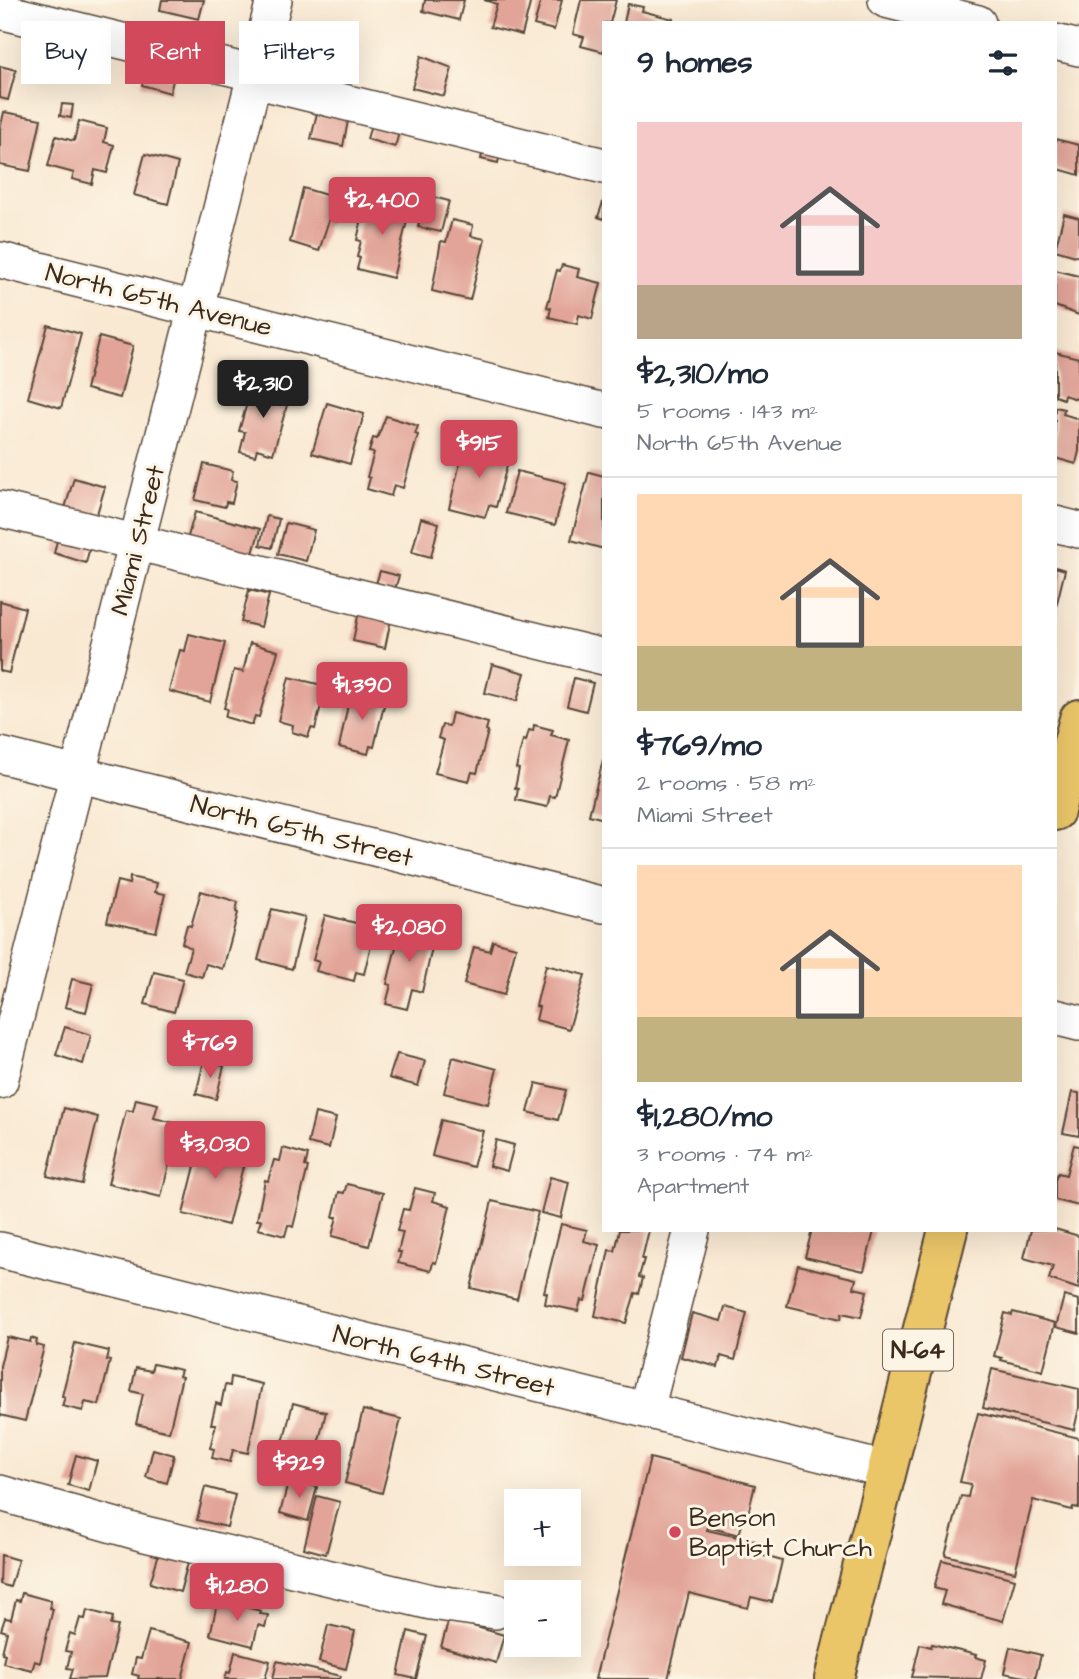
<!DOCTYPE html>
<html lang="en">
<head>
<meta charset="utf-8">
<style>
  :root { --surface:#fff; --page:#f6f6f7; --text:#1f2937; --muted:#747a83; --line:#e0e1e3; --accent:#d1495b }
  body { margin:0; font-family:"Architects Daughter",sans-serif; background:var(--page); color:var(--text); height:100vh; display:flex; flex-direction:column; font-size:26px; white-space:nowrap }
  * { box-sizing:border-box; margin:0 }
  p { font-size:23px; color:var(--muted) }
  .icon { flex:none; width:38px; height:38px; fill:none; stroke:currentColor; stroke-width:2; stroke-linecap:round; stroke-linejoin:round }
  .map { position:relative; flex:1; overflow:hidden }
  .drawer { position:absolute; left:602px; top:21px; width:455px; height:1211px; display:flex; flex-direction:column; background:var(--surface); border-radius:0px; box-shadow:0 7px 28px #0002 }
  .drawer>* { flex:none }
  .hud { position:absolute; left:21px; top:21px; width:476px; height:63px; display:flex; gap:14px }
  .buttons { position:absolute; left:504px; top:1489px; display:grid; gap:14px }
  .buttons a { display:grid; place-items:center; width:77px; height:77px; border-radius:0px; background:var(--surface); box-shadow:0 7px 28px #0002; font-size:35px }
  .price { position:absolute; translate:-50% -60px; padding:0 16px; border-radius:7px; background:var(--accent); color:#fff; font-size:23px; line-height:46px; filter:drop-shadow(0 2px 4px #0008) }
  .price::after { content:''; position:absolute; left:50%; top:42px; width:21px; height:16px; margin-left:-10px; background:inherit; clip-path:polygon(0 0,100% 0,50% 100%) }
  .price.current { background:#222; color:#fff }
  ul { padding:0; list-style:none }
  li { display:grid; align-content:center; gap:14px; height:371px; padding:0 35px }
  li+li { border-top:2px solid var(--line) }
  li span { display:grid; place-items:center; height:217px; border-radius:0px; color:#555 }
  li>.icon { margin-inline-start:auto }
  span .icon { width:126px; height:126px; fill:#fffc; stroke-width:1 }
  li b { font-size:30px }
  h2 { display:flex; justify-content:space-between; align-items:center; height:84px; padding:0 35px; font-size:30px }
  .chip { padding:0 24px; border-radius:0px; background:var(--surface); box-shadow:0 7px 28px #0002; font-size:24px; line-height:63px }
  .chip.current { background:var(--accent); color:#fff }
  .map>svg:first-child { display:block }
</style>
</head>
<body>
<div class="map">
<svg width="1079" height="1679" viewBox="0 0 1079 1679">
  <rect width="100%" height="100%" fill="#fcf5e5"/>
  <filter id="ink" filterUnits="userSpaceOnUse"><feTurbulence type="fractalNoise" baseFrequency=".0143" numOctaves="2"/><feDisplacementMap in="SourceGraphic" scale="14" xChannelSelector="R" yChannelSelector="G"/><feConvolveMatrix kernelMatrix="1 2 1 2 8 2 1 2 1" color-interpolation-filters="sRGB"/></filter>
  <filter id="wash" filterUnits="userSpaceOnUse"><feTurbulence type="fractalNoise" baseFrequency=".00686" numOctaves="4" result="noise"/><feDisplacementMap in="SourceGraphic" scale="28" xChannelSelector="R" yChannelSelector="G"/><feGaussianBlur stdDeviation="1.57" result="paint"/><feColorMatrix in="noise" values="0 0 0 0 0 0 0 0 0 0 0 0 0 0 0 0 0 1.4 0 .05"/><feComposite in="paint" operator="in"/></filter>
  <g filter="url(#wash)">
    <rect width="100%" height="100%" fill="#f9e9d3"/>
    <g id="blocks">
      <g fill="#e2a498">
        <path d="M162,0H204L199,19L160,10Z"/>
        <path d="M425,0H464L459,20L423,11Z"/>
        <path d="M484,0H531L522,35L490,27L497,4Z"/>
        <path d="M541,0H562L554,30L534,25Z"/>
        <path d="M581,0H616L610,23H604V52L581,46L584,37L573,34Z"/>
        <path d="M628,4L643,7L642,11L673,19L672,23H624Z"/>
        <path d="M421,56L452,68L444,96L412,88Z"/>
        <path d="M147,65L175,72L170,93L142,85Z"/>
        <path d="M0,66L16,70L8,100L0,98Z"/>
        <path d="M62,104L73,105L71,118L60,116Z"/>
        <path d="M319,104L350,111L343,146L311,139Z"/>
        <path d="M4,112L41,119L30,171L0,165V130Z"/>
        <path d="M374,114L402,122L395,147L367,139Z"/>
        <path d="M79,121L107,128L104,142L114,145L107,173L95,170L92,184L72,179L74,173L48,166L56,136L74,141Z"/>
        <path d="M1055,139L1079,145V175L1055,168Z"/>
        <path d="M484,146L501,150L498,163L481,159Z"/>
        <path d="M145,154L178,163L168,204L134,195Z"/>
        <path d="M303,188L336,198L319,251L290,242Z"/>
        <path d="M425,195L449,201L441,232L418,227Z"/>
        <path d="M382,196L409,202L406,212L409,213L393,278L357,269L360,258L357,257L361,241L357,240L362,218L366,219L369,203L380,206Z"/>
        <path d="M604,199V219L598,217Z"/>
        <path d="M1064,214L1079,218V257L1055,250Z"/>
        <path d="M452,220L473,225L471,236L485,239L470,300L432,291L441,241L446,242Z"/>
        <path d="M562,265L579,269L577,277L601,283L592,319L579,315L577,324L549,317L551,308L547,307L557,270L560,271Z"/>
        <path d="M1055,270L1079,276V315L1055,306Z"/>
        <path d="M48,325L81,334L61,408L28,398Z"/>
        <path d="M99,337L133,346L120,398L86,389Z"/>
        <path d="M1055,352L1079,358V400L1064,395L1063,399L1055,396Z"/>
        <path d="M264,384L280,389L278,395L289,398L273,454L257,449L255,456L240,452L245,432L239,431L251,389L262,392Z"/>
        <path d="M327,403L364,414L350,464L312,453Z"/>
        <path d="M1055,407L1064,409L1063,414L1079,419V451L1076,464L1055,458Z"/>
        <path d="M386,416L418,426L415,434L418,435L403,488L394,485L391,496L367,489L370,478L367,477L374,453L369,452L373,438L377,439Z"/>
        <path d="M465,443L510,454L496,507L489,505L485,517L449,508Z"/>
        <path d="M204,464L233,471L231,480L237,481L232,503L226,502L225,507L195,500Z"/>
        <path d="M517,471L566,483L555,525L506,513Z"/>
        <path d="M589,472L604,476V549L571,540Z"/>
        <path d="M74,478L105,487L96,517L65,508Z"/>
        <path d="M195,512L260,529L252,557L187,540Z"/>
        <path d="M267,516L279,519L272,548L260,545Z"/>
        <path d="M421,518L439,523L431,557L412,552Z"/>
        <path d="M286,523L314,530L306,561L278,554Z"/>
        <path d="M60,529L92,538L86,563L54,553Z"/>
        <path d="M1055,567L1065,570L1056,607H1055Z"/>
        <path d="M380,571L399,576L394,592L375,587Z"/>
        <path d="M249,590L269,595L261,627L241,622Z"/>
        <path d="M0,601L25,608L9,673L0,671Z"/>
        <path d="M359,611L391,619L385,648L353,641Z"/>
        <path d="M189,634L225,643L210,702L169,691L180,650L185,651Z"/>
        <path d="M250,643L278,651L259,717L255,716L252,725L225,717L227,709L224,708L234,670L243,672Z"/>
        <path d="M492,664L525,673L517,701L485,693Z"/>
        <path d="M289,677L326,686L315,729L311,728L308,737L292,732L293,725L278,721Z"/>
        <path d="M574,678L593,683L586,711L567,706Z"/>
        <path d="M355,690L386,697L374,747L370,746L368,754L339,747L349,700H352Z"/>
        <path d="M452,713L488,723L486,730L488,731L477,773L472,772L469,781L435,773L444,740L438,738L442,725L449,726Z"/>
        <path d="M534,725L553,730L551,735L569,740L555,797L550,796L547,807L516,800L518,789L515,788L519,769L516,768L523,740L526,741L529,730L533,731Z"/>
        <path d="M603,760H604V819L589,815Z"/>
        <path d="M130,877L157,883L155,892L165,894L156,932L107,922L117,881L129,884Z"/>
        <path d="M201,891L238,902L236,912L238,913L223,969L206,964L202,977L184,972L191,948L182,943L187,925L191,926Z"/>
        <path d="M272,909L305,917L292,969L258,960Z"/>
        <path d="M325,915L375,928L364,974L356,972L354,981L316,971L319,962L313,960Z"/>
        <path d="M402,922L433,929L431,938L434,939L422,992L412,989L407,1009L386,1004L391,985L387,984Z"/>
        <path d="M493,941L516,947L504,995L464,984L474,947L490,951Z"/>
        <path d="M546,965L585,975L569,1029L536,1020L539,1007L536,1006Z"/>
        <path d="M154,972L183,979L174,1012L145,1004Z"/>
        <path d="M72,979L93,984L86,1012L65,1007Z"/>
        <path d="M65,1027L91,1035L83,1064L56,1055Z"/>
        <path d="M397,1054L425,1061L418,1086L389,1078Z"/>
        <path d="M453,1057L497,1069L488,1104L444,1093Z"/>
        <path d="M204,1061L224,1066L216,1099L196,1094Z"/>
        <path d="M536,1083L566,1090L558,1120L528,1112Z"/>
        <path d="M1072,1092L1079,1093V1136L1063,1133Z"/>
        <path d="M136,1099L158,1104L154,1118L179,1124L161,1197L108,1184L126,1110L133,1111Z"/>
        <path d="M64,1108L98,1117L82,1184L47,1176Z"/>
        <path d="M315,1113L336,1118L329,1148L308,1143Z"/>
        <path d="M441,1120L483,1131L473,1167L432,1156Z"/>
        <path d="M219,1137L234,1141L231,1152L246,1155L228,1225L183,1214L202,1138L217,1142Z"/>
        <path d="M496,1140L514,1145L507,1171L489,1166Z"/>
        <path d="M1074,1145L1079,1146V1206L1055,1200V1180L1058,1173L1066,1175Z"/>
        <path d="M283,1148L308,1155L305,1166L308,1167L293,1227L288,1225L285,1236L258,1229L261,1220H257L265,1180L268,1181L274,1160L280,1161Z"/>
        <path d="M550,1177L569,1182L561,1218L541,1213Z"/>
        <path d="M347,1184L383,1193L369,1246L332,1236L337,1217H333L339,1192L344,1193Z"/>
        <path d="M415,1188L435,1193L433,1201L450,1206L436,1263L433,1262L431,1271L398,1263L401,1252H398L403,1232L397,1231L403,1209L409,1210Z"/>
        <path d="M492,1201L538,1212L517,1299L471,1288Z"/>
        <path d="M561,1224L587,1230L584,1241L599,1245L585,1301L581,1300L578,1311L545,1304L547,1293L544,1292Z"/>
        <path d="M1055,1229L1079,1236V1289L1049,1279L1053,1266L1024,1258L1031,1230Z"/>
        <path d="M620,1230H649L642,1259H644L639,1277L643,1278L639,1294L635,1293L626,1323L595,1316L609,1250L615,1251Z"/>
        <path d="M812,1230L874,1231L864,1271L805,1257Z"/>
        <path d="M798,1265L856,1279L854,1288L867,1291L861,1317L842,1313L841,1319L787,1306Z"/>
        <path d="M1064,1296L1079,1300V1333L1056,1327Z"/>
        <path d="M725,1307L747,1313L735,1360L721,1356L718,1367L681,1357L692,1313L721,1321Z"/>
        <path d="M1013,1312L1055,1323L1043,1371L1001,1360L1002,1358L994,1356L1005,1313L1012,1315Z"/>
        <path d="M7,1337L30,1342L31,1338L37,1340L36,1345L44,1347L25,1421L0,1415V1366Z"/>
        <path d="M75,1343L109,1351L107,1360L110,1361L99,1405L85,1402L83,1411L62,1406L65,1397L62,1396Z"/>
        <path d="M153,1364L181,1370L179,1376L182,1377L169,1432L136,1424L143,1394L131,1391L136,1368L151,1371Z"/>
        <path d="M992,1369L1079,1389V1408L1074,1430L983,1408Z"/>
        <path d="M231,1377L262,1384L248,1453L233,1450L230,1462L212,1458L214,1449L210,1448L216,1424H211L216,1403L221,1405L225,1385L230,1386Z"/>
        <path d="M293,1403L326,1412L313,1464L298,1460L297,1466L278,1462Z"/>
        <path d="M363,1410L401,1419L382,1493L345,1483Z"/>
        <path d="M978,1413L1079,1438V1508L1073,1507L1072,1510L1033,1500L1015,1572L945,1555L961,1496L968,1497L971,1484L960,1482Z"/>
        <path d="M153,1449L174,1455L167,1483L146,1477Z"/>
        <path d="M76,1455L97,1461L89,1491L68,1485Z"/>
        <path d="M650,1458L755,1485L747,1518L744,1517L739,1535L708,1527L707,1530L764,1543L761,1555L782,1561L772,1602L751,1597L748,1608L689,1593L668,1679H595Z"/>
        <path d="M289,1480L317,1487L308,1521L280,1513Z"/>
        <path d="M205,1487L235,1495L227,1527L197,1520Z"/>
        <path d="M317,1496L340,1502L326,1554L304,1548Z"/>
        <path d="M160,1550L189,1559L180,1592L150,1583Z"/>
        <path d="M1,1555L18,1560L10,1587L0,1584Z"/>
        <path d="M942,1560L1015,1579L1003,1621L941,1604L945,1591L934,1588Z"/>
        <path d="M22,1593L51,1601L50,1608L53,1609L40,1663L35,1661L32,1670L3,1663L5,1654L2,1653L7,1632L1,1630L5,1618L11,1619L16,1600L20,1601Z"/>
        <path d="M218,1600L261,1611L260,1614L268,1615L265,1627L258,1625L253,1646L210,1635Z"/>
        <path d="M87,1610L113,1617L111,1625L118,1626L105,1678L70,1679L73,1669L67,1668L71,1652L65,1651L70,1633L75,1635L80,1618L85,1619Z"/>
        <path d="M449,1619L504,1635L496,1663L441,1647Z"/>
        <path d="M328,1625L355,1631L346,1669L319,1662Z"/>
        <path d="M149,1631L192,1642L182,1679H138L139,1676L132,1674L136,1658L141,1659Z"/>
        <path d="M408,1631L427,1636L416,1679L398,1675Z"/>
        <path d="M920,1644L931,1647L932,1644L976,1655L975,1657L986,1660L981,1679L912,1677Z"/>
        <path d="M1010,1647L1041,1655L1035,1679L1004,1673Z"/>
        <path d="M235,1652L270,1661L265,1679H225L227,1672L230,1673Z"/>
        <path d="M277,1661L341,1676L340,1679H273Z"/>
      </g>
    </g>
  </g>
  <g filter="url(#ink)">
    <use href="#blocks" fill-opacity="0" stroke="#584739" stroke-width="2"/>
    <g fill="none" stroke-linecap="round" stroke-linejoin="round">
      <defs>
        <g id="minor">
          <path d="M886,0L978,23"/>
          <path d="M0,11L256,74"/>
          <path d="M1055,42L1079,48"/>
          <path d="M254,80L604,166"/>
          <path d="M0,260L604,411"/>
          <path d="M0,509L604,657"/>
          <path d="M1055,524L1079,530"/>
          <path d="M0,755L604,905"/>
          <path d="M1055,1017L1079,1023"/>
          <path d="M0,1081L274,0"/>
          <path d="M0,1250L887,1470"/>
          <path d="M646,1410L692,1230"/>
          <path d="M0,1493L141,1533L431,1602L495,1611"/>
        </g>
        <g id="major">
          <path d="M1055,811L1079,719"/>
          <path d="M834,1679L948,1230"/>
        </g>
      </defs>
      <use href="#minor" stroke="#584739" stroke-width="38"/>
      <use href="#major" stroke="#584739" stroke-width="42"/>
      <use href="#minor" stroke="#fff" stroke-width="35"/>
      <use href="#major" stroke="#eac669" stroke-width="38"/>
    </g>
  </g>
  <circle fill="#d1495b" stroke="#fcf5e5" stroke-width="2.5" cx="675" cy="1532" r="7"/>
  <g text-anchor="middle" stroke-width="6" stroke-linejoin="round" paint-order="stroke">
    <rect fill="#fcf5e5" stroke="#75675a" stroke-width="2" x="883" y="1329.5" width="70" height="41" rx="5"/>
    <g font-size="24" font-weight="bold" fill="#3b2a1e">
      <text x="918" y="1358">N-64</text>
    </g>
    <g font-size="26" fill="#3b2a1e" stroke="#fcf5e5">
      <text transform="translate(159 299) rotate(14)" y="9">North 65th Avenue</text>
      <text transform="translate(137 540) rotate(-76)" y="9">Miami Street</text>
      <text transform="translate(302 830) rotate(14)" y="9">North 65th Street</text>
      <text transform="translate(444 1360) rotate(14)" y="9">North 64th Street</text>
    </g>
    <g font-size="26" fill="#3b2a1e" stroke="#fcf5e5" text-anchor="start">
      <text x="689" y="1526">Benson<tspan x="689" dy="30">Baptist Church</tspan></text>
    </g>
  </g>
</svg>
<div class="buttons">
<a>+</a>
<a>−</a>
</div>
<b class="price" style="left:382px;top:237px">$2,400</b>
<b class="price current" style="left:263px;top:420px">$2,310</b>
<b class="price" style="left:479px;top:480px">$915</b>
<b class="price" style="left:362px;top:722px">$1,390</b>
<b class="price" style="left:409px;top:964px">$2,080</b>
<b class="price" style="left:210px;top:1080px">$769</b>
<b class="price" style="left:215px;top:1181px">$3,030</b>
<b class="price" style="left:299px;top:1500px">$929</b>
<b class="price" style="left:237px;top:1623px">$1,280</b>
<div class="hud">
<a class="chip">Buy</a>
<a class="chip current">Rent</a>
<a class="chip">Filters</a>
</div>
<section class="drawer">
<h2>9 homes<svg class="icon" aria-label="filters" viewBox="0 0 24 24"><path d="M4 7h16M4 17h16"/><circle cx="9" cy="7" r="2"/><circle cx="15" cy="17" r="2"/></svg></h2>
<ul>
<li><span style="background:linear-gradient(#f6c9c9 75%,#b9a48a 0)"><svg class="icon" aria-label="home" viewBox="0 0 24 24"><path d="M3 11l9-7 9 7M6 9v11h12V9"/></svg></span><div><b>$2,310/mo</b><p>5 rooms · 143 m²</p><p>North 65th Avenue</p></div></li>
<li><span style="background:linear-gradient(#ffd9b3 70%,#c2b280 0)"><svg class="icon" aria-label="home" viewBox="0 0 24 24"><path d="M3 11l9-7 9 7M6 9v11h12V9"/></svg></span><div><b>$769/mo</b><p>2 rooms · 58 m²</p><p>Miami Street</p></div></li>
<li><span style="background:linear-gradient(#ffd9b3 70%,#c2b280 0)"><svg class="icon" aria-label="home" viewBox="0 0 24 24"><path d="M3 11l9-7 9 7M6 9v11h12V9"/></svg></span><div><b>$1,280/mo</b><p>3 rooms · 74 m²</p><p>Apartment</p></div></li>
</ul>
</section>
</div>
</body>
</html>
